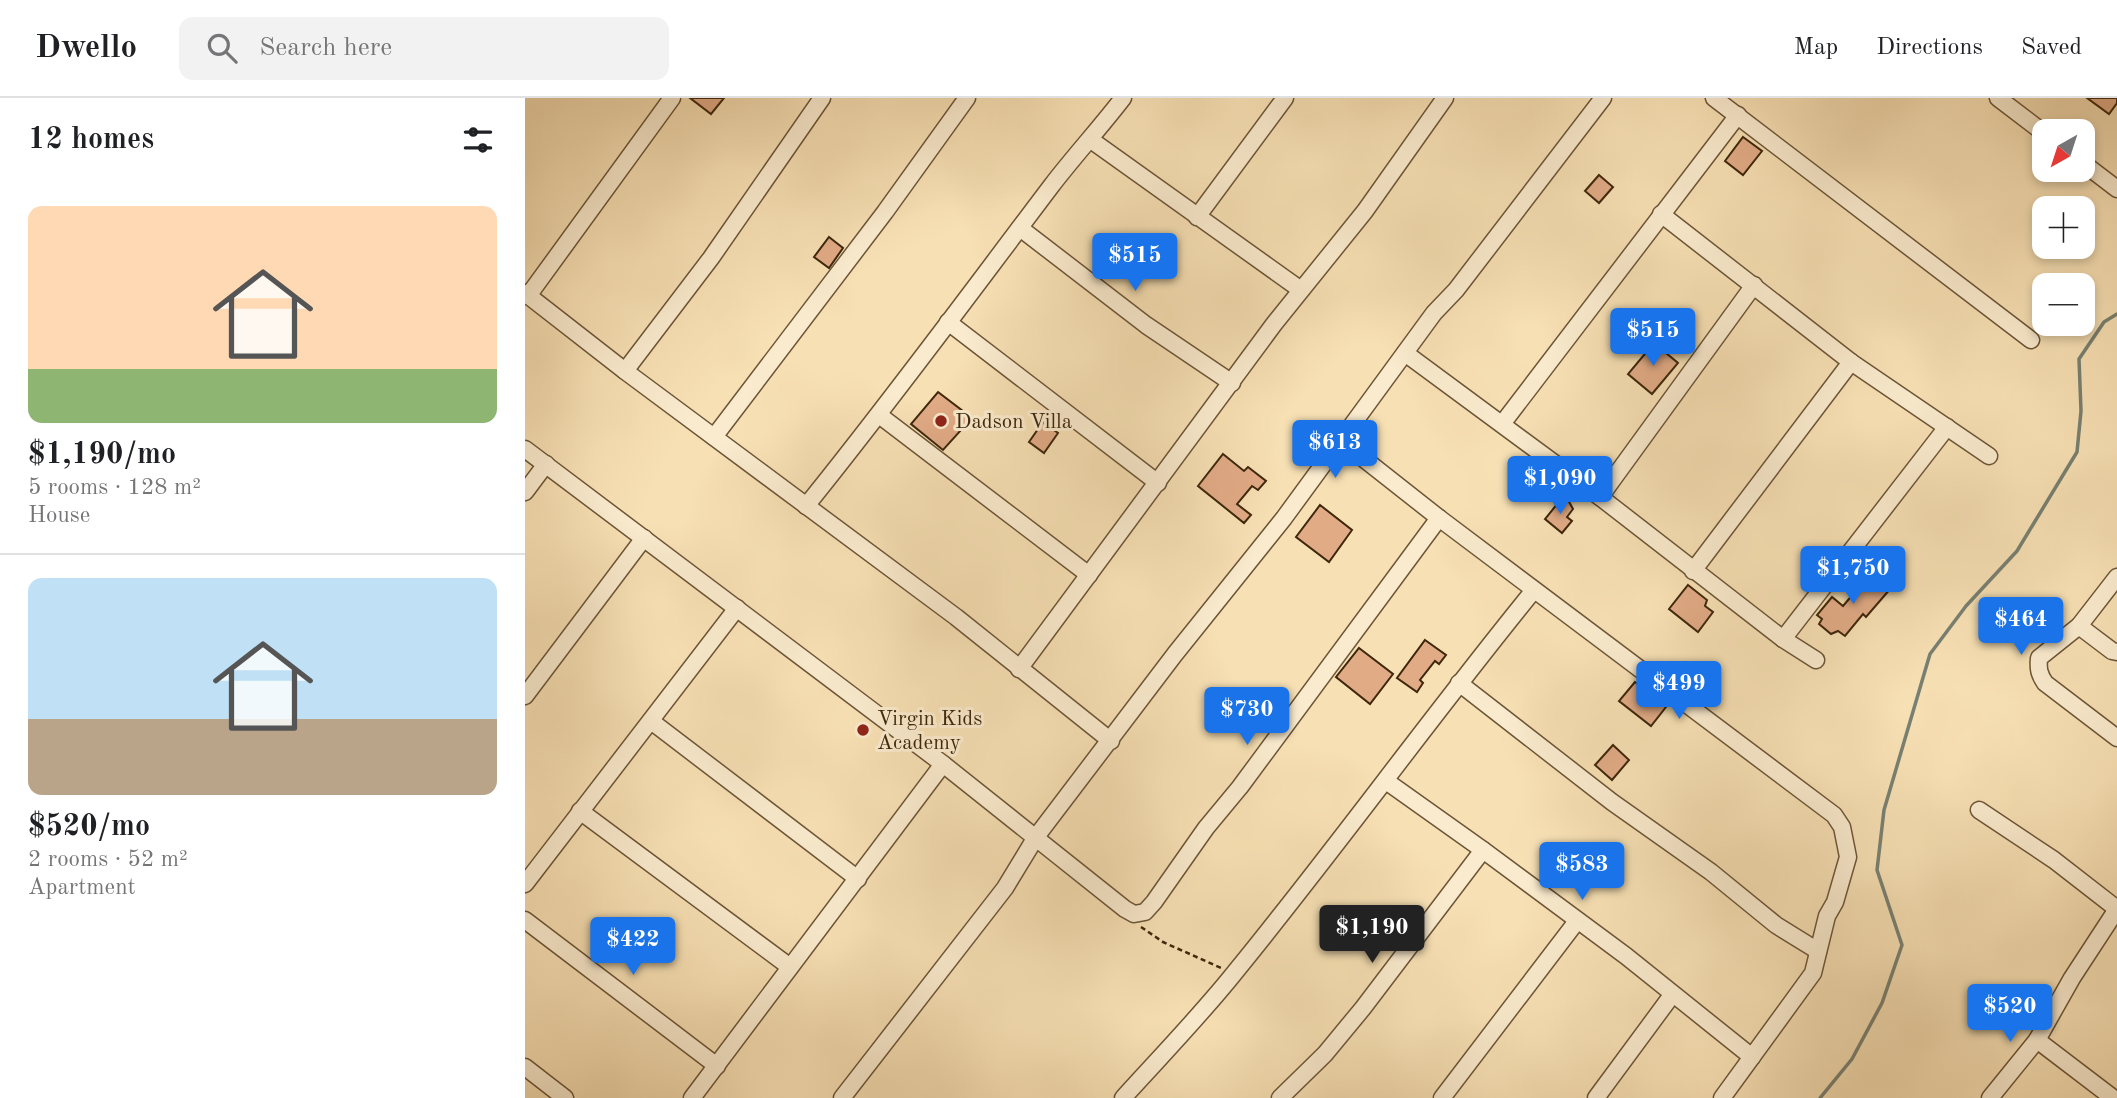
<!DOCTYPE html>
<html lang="en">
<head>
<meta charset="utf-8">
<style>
  :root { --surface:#fff; --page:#f2f2f2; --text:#202124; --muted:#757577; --line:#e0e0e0; --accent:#1a73e8 }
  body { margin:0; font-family:"Old Standard TT",serif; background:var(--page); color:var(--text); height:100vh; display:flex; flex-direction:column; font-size:26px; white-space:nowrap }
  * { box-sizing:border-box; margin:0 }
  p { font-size:23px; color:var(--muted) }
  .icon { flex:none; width:38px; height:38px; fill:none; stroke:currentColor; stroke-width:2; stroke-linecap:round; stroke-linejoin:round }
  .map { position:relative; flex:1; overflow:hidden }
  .side { display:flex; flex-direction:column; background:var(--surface); width:525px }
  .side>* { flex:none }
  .needle { width:46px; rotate:219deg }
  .buttons { position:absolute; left:1507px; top:21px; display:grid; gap:14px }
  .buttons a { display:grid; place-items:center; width:63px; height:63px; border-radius:14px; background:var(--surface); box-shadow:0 4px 10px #0003; font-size:35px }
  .price { position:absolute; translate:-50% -60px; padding:0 16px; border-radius:7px; background:var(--accent); color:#fff; font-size:23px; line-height:46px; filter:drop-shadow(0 2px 4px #0008) }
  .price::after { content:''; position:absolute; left:50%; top:42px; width:21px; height:16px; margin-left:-10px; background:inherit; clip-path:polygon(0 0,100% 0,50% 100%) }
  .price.active { background:#222; color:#fff }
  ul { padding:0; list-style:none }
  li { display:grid; align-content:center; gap:14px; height:371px; padding:0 28px }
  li+li { border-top:2px solid var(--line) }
  li span { display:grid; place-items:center; height:217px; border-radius:14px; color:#555 }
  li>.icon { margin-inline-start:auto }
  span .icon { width:126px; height:126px; fill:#fffc; stroke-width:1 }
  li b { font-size:30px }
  h2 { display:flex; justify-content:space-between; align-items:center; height:84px; padding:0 28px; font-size:30px }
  header { display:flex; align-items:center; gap:42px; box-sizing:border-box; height:98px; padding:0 35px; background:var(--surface); border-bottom:2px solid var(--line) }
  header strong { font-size:33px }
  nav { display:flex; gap:38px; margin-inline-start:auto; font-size:24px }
  .search { width:490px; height:63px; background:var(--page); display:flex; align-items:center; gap:18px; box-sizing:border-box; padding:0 24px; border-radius:14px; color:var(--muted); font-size:26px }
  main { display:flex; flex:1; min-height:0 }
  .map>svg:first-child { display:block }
</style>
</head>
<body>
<header>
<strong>Dwello</strong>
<div class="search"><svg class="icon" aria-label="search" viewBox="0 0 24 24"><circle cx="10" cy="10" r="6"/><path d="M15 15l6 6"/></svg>Search here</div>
<nav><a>Map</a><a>Directions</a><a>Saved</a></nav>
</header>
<main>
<section class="side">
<h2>12 homes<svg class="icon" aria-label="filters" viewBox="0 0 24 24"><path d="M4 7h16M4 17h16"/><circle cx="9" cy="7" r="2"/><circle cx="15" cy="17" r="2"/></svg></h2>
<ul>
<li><span style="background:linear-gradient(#ffd9b3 75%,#8fb573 0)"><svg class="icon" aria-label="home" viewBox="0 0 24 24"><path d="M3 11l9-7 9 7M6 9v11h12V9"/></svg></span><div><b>$1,190/mo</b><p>5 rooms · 128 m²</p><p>House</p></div></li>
<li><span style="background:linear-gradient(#bfe0f5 65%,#b9a48a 0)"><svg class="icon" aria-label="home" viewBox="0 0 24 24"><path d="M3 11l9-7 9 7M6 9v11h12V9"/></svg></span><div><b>$520/mo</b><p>2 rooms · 52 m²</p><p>Apartment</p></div></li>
</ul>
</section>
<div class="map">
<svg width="1592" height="1000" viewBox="0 0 1592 1000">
  <rect width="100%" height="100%" fill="#f7e0b4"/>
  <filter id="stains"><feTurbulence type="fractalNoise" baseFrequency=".00286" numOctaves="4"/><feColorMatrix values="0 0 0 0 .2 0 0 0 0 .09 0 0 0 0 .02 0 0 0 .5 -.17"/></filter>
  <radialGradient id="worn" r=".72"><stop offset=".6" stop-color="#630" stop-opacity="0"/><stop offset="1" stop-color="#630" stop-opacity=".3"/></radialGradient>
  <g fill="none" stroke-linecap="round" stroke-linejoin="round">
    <path stroke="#788072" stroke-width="3.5" d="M1295,1000L1327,961L1357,905L1377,847L1352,772L1359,712L1405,556L1441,508L1492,453L1552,354L1556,313L1554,261L1579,224L1592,216"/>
  </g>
  <g fill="#e1ab86" stroke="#3e270c" stroke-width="2">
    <path d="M165,0H199L186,16Z"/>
    <path d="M1562,0H1592V5L1584,16Z"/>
    <path d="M1218,39L1237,53L1218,77L1200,63Z"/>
    <path d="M1074,77L1088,89L1074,105L1060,93Z"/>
    <path d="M304,139L318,150L304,170L289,159Z"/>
    <path d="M1129,245L1153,265L1127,296L1103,276Z"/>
    <path d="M413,294L447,320L418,352L386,326Z"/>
    <path d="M518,324L533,335L519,355L504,344Z"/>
    <path d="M698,356L719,373L723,369L741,383L733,392L727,388L712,406L726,417L719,425L673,388Z"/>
    <path d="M1043,402L1048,411L1042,419L1047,423L1037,435L1020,421L1033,405L1037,408Z"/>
    <path d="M795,407L827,432L804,464L771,439Z"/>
    <path d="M1347,474L1366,490L1341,519L1338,516L1320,538L1313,533L1306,536L1294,526L1297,521L1292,517L1307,499L1318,508Z"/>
    <path d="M1163,487L1182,502L1180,508L1188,514L1173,534L1144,511Z"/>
    <path d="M900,542L921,557L914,566L910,563L895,582L898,585L892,594L872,580Z"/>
    <path d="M834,550L868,576L845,606L811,579Z"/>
    <path d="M1110,584L1141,609L1126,628L1094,603Z"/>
    <path d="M1088,647L1104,662L1087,682L1070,667Z"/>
  </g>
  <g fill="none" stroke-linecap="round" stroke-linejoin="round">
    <defs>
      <g id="minor">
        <path d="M1189,0L1506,242"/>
        <path d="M1473,0L1519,35"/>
        <path d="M566,42L776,192"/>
        <path d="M1558,65L1592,91"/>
        <path d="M1136,116L1326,264L1464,358"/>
        <path d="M672,119L760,0"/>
        <path d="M495,130L621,227L707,285"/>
        <path d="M0,195L100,273L431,519L586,643"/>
        <path d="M3,198L147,0"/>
        <path d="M423,224L633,385"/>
        <path d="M880,255L1075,399L1258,541L1291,562"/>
        <path d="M100,273L186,160L297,0"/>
        <path d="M354,317L564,477"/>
        <path d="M977,326L1213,17"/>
        <path d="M189,339L360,114L442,0"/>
        <path d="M815,342L914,420L1309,717L1317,729L1323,759L1310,804L1302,818L1288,875L1197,1000"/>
        <path d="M0,351L418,666L600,811L609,816L620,814L629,804L681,730L715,689L914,420"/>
        <path d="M0,394L21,366"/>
        <path d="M1075,399L1229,187"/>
        <path d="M281,408C366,303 446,194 527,87C550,57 575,30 598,0"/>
        <path d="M1168,473L1326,264"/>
        <path d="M1592,479L1554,528L1587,553L1592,554"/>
        <path d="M1554,528L1514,560C1513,571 1514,576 1520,585L1592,640"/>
        <path d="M1258,541L1422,329"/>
        <path d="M494,571L749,226L840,113L920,0"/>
        <path d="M934,585L1087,704L1186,774L1251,827L1293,853"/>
        <path d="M0,598L119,440"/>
        <path d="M126,623L333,781"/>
        <path d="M861,683L958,752L1101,858L1227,959"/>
        <path d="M1454,712L1529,762L1592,811"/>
        <path d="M55,713L265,869"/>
        <path d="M0,786L212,510"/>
        <path d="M0,822L192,968"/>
        <path d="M1512,942L1588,1000"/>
        <path d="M0,969L40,1000"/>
        <path d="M167,1000L418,666"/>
        <path d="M317,1000L480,790L511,739L650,556L759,420L909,215L931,192L1078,0"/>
        <path d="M598,1000C636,958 676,917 711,873C813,748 907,617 1009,492"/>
        <path d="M755,1000L800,956L838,910L958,752"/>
        <path d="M917,1000L1052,823"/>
        <path d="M1071,1000L1147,897"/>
        <path d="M1465,1000L1512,942L1547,880L1592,811"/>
      </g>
    </defs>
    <use href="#minor" stroke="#6c5536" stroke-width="19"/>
    <path stroke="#3e270c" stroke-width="2.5" stroke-dasharray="5 3.5" stroke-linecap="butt" d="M616,829L638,844L696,870"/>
    <use href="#minor" stroke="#faebce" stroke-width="16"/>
  </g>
  <g fill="#8f2418" stroke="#faebce" stroke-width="2.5">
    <circle cx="416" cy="323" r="7"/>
    <circle cx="338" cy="632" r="7"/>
  </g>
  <g text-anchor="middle" stroke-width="6" stroke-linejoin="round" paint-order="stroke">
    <g font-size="21" fill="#3e270c" stroke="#faebce" text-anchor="start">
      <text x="430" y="330">Dadson Villa</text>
      <text x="352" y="627">Virgin Kids<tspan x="352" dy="24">Academy</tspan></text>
    </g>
  </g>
  <rect width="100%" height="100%" filter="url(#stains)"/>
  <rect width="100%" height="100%" fill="url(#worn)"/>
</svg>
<div class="buttons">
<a><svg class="needle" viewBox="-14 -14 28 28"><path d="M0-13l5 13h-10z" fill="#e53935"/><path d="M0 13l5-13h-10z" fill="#757577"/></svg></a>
<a>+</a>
<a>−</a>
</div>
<b class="price" style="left:610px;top:195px">$515</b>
<b class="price" style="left:1128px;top:270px">$515</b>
<b class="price" style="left:810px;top:382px">$613</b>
<b class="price" style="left:1035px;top:418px">$1,090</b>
<b class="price" style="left:1328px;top:508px">$1,750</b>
<b class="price" style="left:1496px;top:559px">$464</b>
<b class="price" style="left:1154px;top:623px">$499</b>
<b class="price" style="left:722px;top:649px">$730</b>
<b class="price" style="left:1057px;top:804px">$583</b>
<b class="price active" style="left:847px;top:867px">$1,190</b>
<b class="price" style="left:108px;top:879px">$422</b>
<b class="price" style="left:1485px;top:946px">$520</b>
</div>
</main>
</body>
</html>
